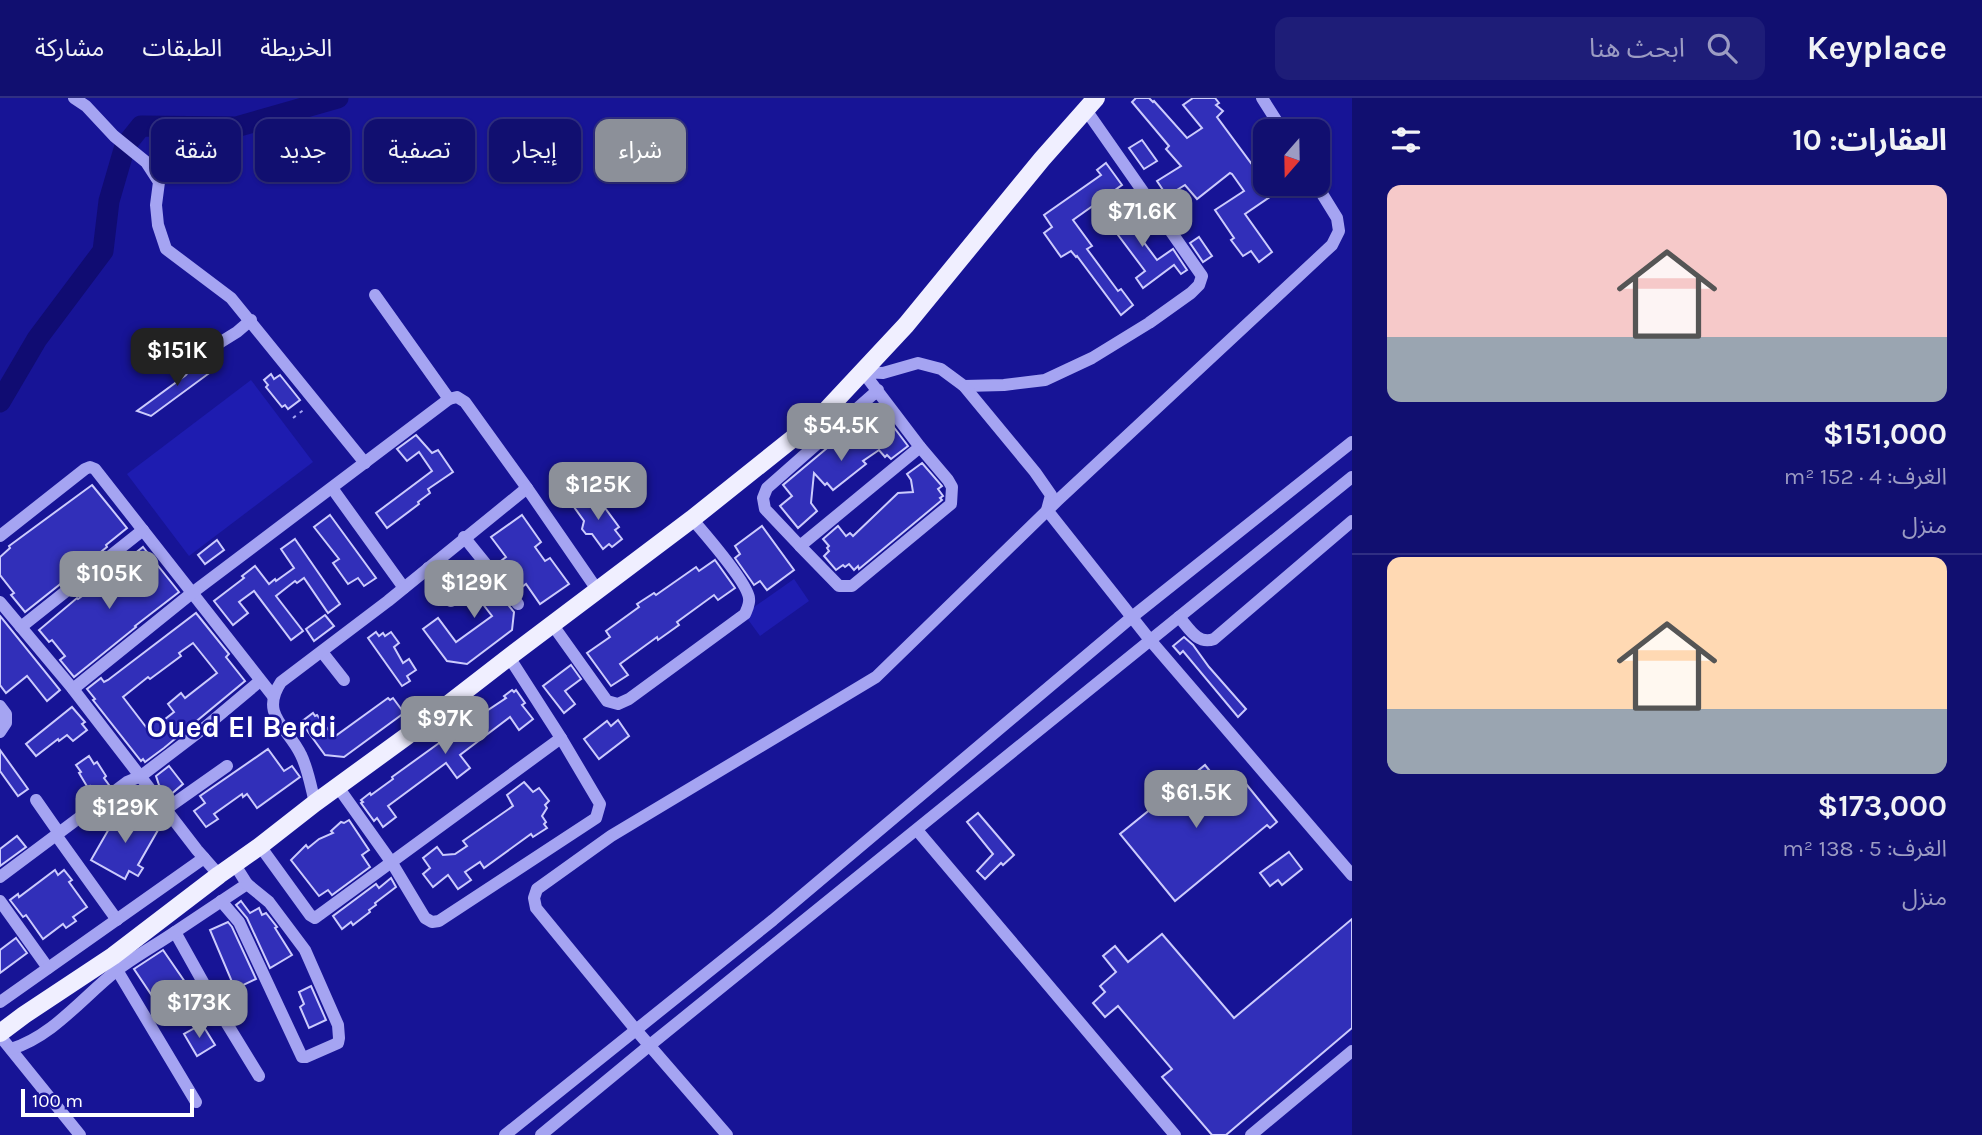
<!DOCTYPE html>
<html lang="ar">
<head>
<meta charset="utf-8">
<style>
  :root { --surface:#110f70; --page:#1e1d78; --text:#f1f3f6; --muted:#9c9cc3; --line:#302f83; --accent:#8c9099 }
  body { margin:0; font-family:Karla,"Noto Sans Arabic",sans-serif; background:var(--page); color:var(--text); direction:rtl; height:100vh; display:flex; flex-direction:column; font-size:26px; white-space:nowrap }
  * { box-sizing:border-box; margin:0 }
  p { font-size:23px; color:var(--muted) }
  .icon { flex:none; width:38px; height:38px; fill:none; stroke:currentColor; stroke-width:2; stroke-linecap:round; stroke-linejoin:round }
  .map { position:relative; flex:1; overflow:hidden; direction:ltr }
  .panel { display:flex; flex-direction:column; background:var(--surface); width:630px }
  .panel>* { flex:none }
  .guide { position:absolute; left:21px; top:21px; width:665px; height:63px; direction:rtl; display:flex; gap:14px }
  .needle { width:46px; rotate:200deg }
  .tools { position:absolute; left:1253px; top:21px; display:grid; gap:14px }
  .tools a { display:grid; place-items:center; width:77px; height:77px; border-radius:14px; background:var(--surface); box-shadow:0 2px 5px #0004,0 0 0 2px var(--line); font-size:35px }
  .scale { position:absolute; left:21px; bottom:18px; width:173px; box-sizing:border-box; padding-left:7px; border:4px solid #fff; border-top:0; font-size:19px; line-height:24px; white-space:nowrap; color:#fff; -webkit-text-stroke:5px #171496; paint-order:stroke }
  .price { position:absolute; translate:-50% -60px; padding:0 16px; border-radius:14px; background:var(--accent); color:#fff; font-size:23px; line-height:46px; filter:drop-shadow(0 2px 4px #0008) }
  .price::after { content:''; position:absolute; left:50%; top:42px; width:21px; height:16px; margin-left:-10px; background:inherit; clip-path:polygon(0 0,100% 0,50% 100%) }
  .price.current { background:#222; color:#fff }
  ul { padding:0; list-style:none }
  li { display:grid; align-content:center; gap:14px; height:371px; padding:0 35px }
  li+li { border-top:2px solid var(--line) }
  li span { display:grid; place-items:center; height:217px; border-radius:14px; color:#555 }
  li>.icon { margin-inline-start:auto }
  span .icon { width:126px; height:126px; fill:#fffc; stroke-width:1 }
  li b { font-size:30px }
  h2 { display:flex; justify-content:space-between; align-items:center; height:84px; padding:0 35px; font-size:30px }
  .chip { padding:0 24px; border-radius:14px; background:var(--surface); box-shadow:0 2px 5px #0004,0 0 0 2px var(--line); font-size:24px; line-height:63px }
  .chip.current { background:var(--accent); color:#fff }
  header { display:flex; align-items:center; gap:42px; box-sizing:border-box; height:98px; padding:0 35px; background:var(--surface); border-bottom:2px solid var(--line) }
  header strong { font-size:33px }
  nav { display:flex; gap:38px; margin-inline-start:auto; font-size:24px }
  .search { width:490px; height:63px; background:var(--page); display:flex; align-items:center; gap:18px; box-sizing:border-box; padding:0 24px; border-radius:14px; color:var(--muted); font-size:26px }
  main { display:flex; flex:1; min-height:0 }
  .map>svg:first-child { display:block }
</style>
</head>
<body>
<header>
<strong>Keyplace</strong>
<div class="search"><svg class="icon" aria-label="search" viewBox="0 0 24 24"><circle cx="10" cy="10" r="6"/><path d="M15 15l6 6"/></svg>ابحث هنا</div>
<nav><a>الخريطة</a><a>الطبقات</a><a>مشاركة</a></nav>
</header>
<main>
<section class="panel">
<h2>العقارات: 10<svg class="icon" aria-label="filters" viewBox="0 0 24 24"><path d="M4 7h16M4 17h16"/><circle cx="9" cy="7" r="2"/><circle cx="15" cy="17" r="2"/></svg></h2>
<ul>
<li><span style="background:linear-gradient(#f6c9c9 70%,#9aa5b1 0)"><svg class="icon" aria-label="home" viewBox="0 0 24 24"><path d="M3 11l9-7 9 7M6 9v11h12V9"/></svg></span><div><b>$151,000</b><p>الغرف: 4 · 152 m²</p><p>منزل</p></div></li>
<li><span style="background:linear-gradient(#ffd9b3 70%,#9aa5b1 0)"><svg class="icon" aria-label="home" viewBox="0 0 24 24"><path d="M3 11l9-7 9 7M6 9v11h12V9"/></svg></span><div><b>$173,000</b><p>الغرف: 5 · 138 m²</p><p>منزل</p></div></li>
</ul>
</section>
<div class="map">
<svg width="1352" height="1037" viewBox="0 0 1352 1037">
  <rect width="100%" height="100%" fill="#171496"/>
  <g fill="#1e1cb0">
    <path d="M251,282L313,364L189,458L127,376Z"/>
    <path d="M794,481L809,503L760,538L744,516Z"/>
  </g>
  <g fill="none" stroke-linecap="round" stroke-linejoin="round">
    <path stroke="#100c72" stroke-width="21" d="M0,304L37,241L103,153L109,103L125,48L141,28L236,29L338,0"/>
  </g>
  <g fill="#312fb9" stroke="#cccbfd" stroke-width="2" fill-rule="evenodd">
    <path d="M1136,0H1149L1153,4L1154,3L1187,40L1202,30L1183,7L1193,0H1215L1219,5L1216,7L1223,13L1217,19L1251,65L1265,55V86H1272L1277,94L1245,116L1272,154L1259,164L1251,153L1243,158L1231,142L1234,140L1215,112L1244,93L1232,76L1230,75L1197,101L1185,87L1167,98L1157,83L1181,68L1166,51L1169,48L1132,4Z"/>
    <path d="M1142,42L1157,63L1144,71L1129,50Z"/>
    <path d="M1106,65L1122,87L1073,122L1092,148L1087,151L1118,193L1121,191L1133,207L1121,217L1077,158L1076,159L1071,153L1061,159L1044,135L1052,129L1044,117L1101,77L1097,72Z"/>
    <path d="M1121,107L1128,117L1125,119L1157,162L1173,151L1187,172L1181,176L1174,167L1143,190L1136,180L1145,173L1112,129L1110,131L1102,120Z"/>
    <path d="M1199,139L1212,158L1203,164L1190,145Z"/>
    <path d="M193,262L201,267L205,264L210,271L206,274L208,276L151,318L137,313L186,277L189,273L185,268Z"/>
    <path d="M271,276L274,281L280,277L300,302L288,311L285,307L282,309L266,289L268,287L264,282Z"/>
    <path d="M875,314L883,315L908,348L891,361L887,357L885,359L879,352L863,363L866,366L833,392L827,385L825,387L814,375L811,405L817,413L798,430L780,408L792,398L783,387L845,335L846,337Z"/>
    <path d="M416,337L432,355L438,352L453,374L428,391L430,395L418,404L419,406L387,430L376,415L432,373L419,354L407,363L397,351Z"/>
    <path d="M922,365L942,388L938,391L943,398L940,400L942,402L859,471L858,468L854,472L849,466L845,469L843,467L836,472L824,458L829,453L827,450L829,448L823,441L838,428L846,438L850,435L853,438L898,395L913,394L911,382L907,376Z"/>
    <path d="M92,387L127,430L106,447L107,449L25,514L11,497L14,495L0,477V459L10,450L9,448Z"/>
    <path d="M589,399L592,403L597,399L619,429L615,432L622,441L612,449L609,446L603,451L592,436H586L582,431L584,423L574,409Z"/>
    <path d="M330,417L376,480L364,488L358,480L348,486L333,465L339,461L314,429Z"/>
    <path d="M522,417L541,444L535,449L545,463L550,460L569,486L540,506L526,486L518,492L497,466L506,459L491,439Z"/>
    <path d="M762,428L794,472L767,492L760,483L754,487L735,460L740,456L735,448Z"/>
    <path d="M295,441L340,506L328,515L304,480L297,485L295,483L276,498L303,533L291,542L254,493L239,504L248,515L233,527L214,503L244,480L242,478L255,468L269,486L275,481L276,483L294,470L281,451Z"/>
    <path d="M217,442L224,452L205,466L198,457Z"/>
    <path d="M143,449L179,494L135,528L136,529L74,579L60,562L65,558L52,542L49,544L39,532L77,500L78,501L106,481L105,479Z"/>
    <path d="M715,462L735,490L718,502L714,497L677,524L679,527L658,542L657,539L620,566L628,577L611,588L587,555L610,539L606,533L639,509L637,506L654,495L656,497L696,469L699,473Z"/>
    <path d="M461,464L475,466L514,514L512,532L467,566L447,563L423,531L438,520L456,544L492,518L465,483L461,486L452,475L458,471L456,468Z"/>
    <path d="M196,515L229,556L226,559L245,583L164,650L145,664L143,661L141,663L93,602L95,601L87,591L101,580L104,584L108,582ZM193,545L217,575L185,600L181,595L168,606L174,614L160,625L158,622L146,629L123,599L148,579L150,581L181,558L179,555Z"/>
    <path d="M325,517L334,528L314,543L306,531Z"/>
    <path d="M0,518L60,592L47,603L27,578L6,595L0,587Z"/>
    <path d="M376,534L379,538L383,535L385,538L391,534L399,545L394,549L403,565L409,561L416,572L407,578L410,583L402,588L368,540Z"/>
    <path d="M1184,539L1193,547L1209,569L1246,611L1238,619L1183,553L1180,556L1173,548Z"/>
    <path d="M571,567L581,581L565,593L575,606L564,615L543,588Z"/>
    <path d="M512,592L514,594L516,592L525,605L522,607L533,621L519,632L510,619L460,657L470,670L457,680L446,665L388,708L396,719L383,729L377,720L374,723L361,705L363,704L361,702L370,695L371,697L393,681L392,679L446,640L506,600L504,598Z"/>
    <path d="M388,600L390,602L393,600L404,615L344,659L325,657L301,624L313,615L315,618L317,617L334,639Z"/>
    <path d="M72,609L85,624L82,626L87,632L73,643L67,637L59,643L58,641L36,658L26,646Z"/>
    <path d="M618,622L629,638L599,661L584,641L607,623L611,628Z"/>
    <path d="M268,651L284,673L292,668L300,679L257,710L247,696L243,699L242,696L214,716L218,721L206,729L194,713L205,705L200,698Z"/>
    <path d="M0,652L28,691L18,698L0,673Z"/>
    <path d="M89,658L94,666L97,664L106,678L104,680L109,687L95,696L90,688L88,690L79,675L81,674L76,667Z"/>
    <path d="M1205,667L1226,693L1242,681L1277,724L1270,730L1267,727L1175,803L1120,736Z"/>
    <path d="M169,668L183,686L169,698L159,687L156,678Z"/>
    <path d="M524,684L533,694L539,690L549,703L545,707L547,710L542,718L546,724L544,726L547,730L533,739L531,736L484,770L480,764L465,774L471,782L458,791L448,777L433,789L423,776L430,770L423,760L437,749L443,757L455,756L467,748L463,743L513,708L507,697Z"/>
    <path d="M121,710L158,732L138,767L143,770L138,778L129,773L125,781L91,762Z"/>
    <path d="M978,715L1014,757L1003,767L1001,765L985,781L977,773L993,756L967,724Z"/>
    <path d="M349,722L369,752L362,757L370,769L332,797L328,792L319,798L291,762L306,747L308,750L319,741L333,735L331,733L341,724L344,725Z"/>
    <path d="M17,738L26,749L0,768V751Z"/>
    <path d="M1289,754L1302,771L1282,787L1278,782L1270,788L1260,775Z"/>
    <path d="M55,772L58,777L64,772L72,782L69,784L87,809L73,819L76,823L66,830L63,826L43,841L26,817L23,819L10,802L18,796L19,799Z"/>
    <path d="M391,780L396,789L375,805L376,807L369,812L370,814L353,827L351,824L342,831L333,818L376,786L379,790Z"/>
    <path d="M241,803L250,815L259,810L262,817L266,815L277,829L275,830L292,857L270,870L247,820L236,807Z"/>
    <path d="M1352,821V930L1226,1037H1212L1162,979L1172,971L1118,908L1105,919L1093,905L1105,894L1100,888L1116,874L1103,858L1115,848L1128,864L1162,836L1234,920Z"/>
    <path d="M228,824L232,829L256,881L235,891L210,832Z"/>
    <path d="M16,840L27,855L0,875V852Z"/>
    <path d="M163,852L194,897L165,917L134,871Z"/>
    <path d="M311,888L326,922L309,930L300,909L304,906L299,894Z"/>
    <path d="M202,926L215,947L197,958L184,936Z"/>
  </g>
  <g fill="none" stroke-linecap="round" stroke-linejoin="round">
    <path stroke="#a5a4f2" stroke-width="2" stroke-dasharray="3.5 5" stroke-linecap="butt" d="M293,320L306,310"/>
    <g stroke="#a5a4f2" stroke-width="12">
      <path d="M74,0L86,8L114,38L146,64L159,84L156,107L158,127L166,151L231,200L365,365"/>
      <path d="M1262,0L1283,33"/>
      <path d="M375,197L449,301"/>
      <path d="M200,257L237,234L251,222"/>
      <path d="M964,288L1004,287L1045,282L1092,260L1149,225L1191,195L1199,187L1202,178L1086,12"/>
      <path d="M878,292L767,390L763,400L765,411L800,448L920,349L863,274L883,275L918,265L941,271L964,288L1035,374L1051,397L1047,412L1150,542L1352,777"/>
      <path d="M332,390L404,490"/>
      <path d="M0,438L85,371L90,369L95,371L273,598"/>
      <path d="M464,439L518,506"/>
      <path d="M800,448L839,488H852L951,406L952,389L948,382L920,349"/>
      <path d="M428,470L451,503"/>
      <path d="M0,504L73,591L197,752L219,777"/>
      <path d="M1179,519C1189,530 1197,547 1214,541L1352,423"/>
      <path d="M552,526L607,603L618,606L629,601L745,516C747,511 750,506 749,500C747,484 705,436 692,421"/>
      <path d="M21,529L143,432"/>
      <path d="M322,554L344,582"/>
      <path d="M73,591L192,495L449,301L457,299L465,304L527,390L598,493"/>
      <path d="M0,608L6,616V625L0,634"/>
      <path d="M338,689L392,765L425,820L432,824L439,823L596,720L600,706L561,640"/>
      <path d="M36,702L59,735"/>
      <path d="M315,705C311,689 308,671 301,657C288,629 259,617 281,584L388,503L527,390"/>
      <path d="M166,711L227,668"/>
      <path d="M917,732L1175,1037"/>
      <path d="M56,737L117,822"/>
      <path d="M260,748L310,817L315,820L561,640L509,559"/>
      <path d="M235,767L247,786L175,834L218,911L259,978"/>
      <path d="M0,779L127,684L141,678L204,630L260,583"/>
      <path d="M0,803L48,870"/>
      <path d="M221,803L239,824L302,959H306L338,945L339,940L338,927L305,852L269,804L247,786"/>
      <path d="M117,872L196,1004"/>
      <path d="M0,904L204,760"/>
      <path d="M0,938L80,1037"/>
      <path d="M11,951C53,938 82,900 116,873C134,859 156,847 175,834"/>
      <path d="M505,1037L773,822L1132,519L1352,344"/>
      <path d="M541,1037L650,947L1352,379"/>
      <path d="M727,1037L636,932L536,810L534,800L537,791L611,738L876,579L1058,402L1332,147L1339,133L1337,120L1316,86"/>
      <path d="M1251,1037L1352,953"/>
    </g>
    <path stroke="#f0efff" stroke-width="18" d="M0,935L24,917L113,858L219,777L260,748L315,705L407,638L509,559L692,421L821,318L906,227L1042,61L1096,0"/>
  </g>
  <g text-anchor="middle" stroke-width="5" stroke-linejoin="round" paint-order="stroke">
    <g font-size="30" font-weight="bold" fill="#fff" stroke="#171496">
      <text x="242" y="639">Oued El Berdi</text>
    </g>
  </g>
</svg>
<div class="tools">
<a><svg class="needle" viewBox="-14 -14 28 28"><path d="M0-13l5 13h-10z" fill="#e53935"/><path d="M0 13l5-13h-10z" fill="#9c9cc3"/></svg></a>
</div>
<div class="scale">100 m</div>
<b class="price" style="left:1142px;top:151px">$71.6K</b>
<b class="price current" style="left:177px;top:290px">$151K</b>
<b class="price" style="left:841px;top:365px">$54.5K</b>
<b class="price" style="left:598px;top:424px">$125K</b>
<b class="price" style="left:109px;top:513px">$105K</b>
<b class="price" style="left:474px;top:522px">$129K</b>
<b class="price" style="left:445px;top:658px">$97K</b>
<b class="price" style="left:1196px;top:732px">$61.5K</b>
<b class="price" style="left:125px;top:747px">$129K</b>
<b class="price" style="left:199px;top:942px">$173K</b>
<div class="guide">
<a class="chip current">شراء</a>
<a class="chip">إيجار</a>
<a class="chip">تصفية</a>
<a class="chip">جديد</a>
<a class="chip">شقة</a>
</div>
</div>
</main>
</body>
</html>
